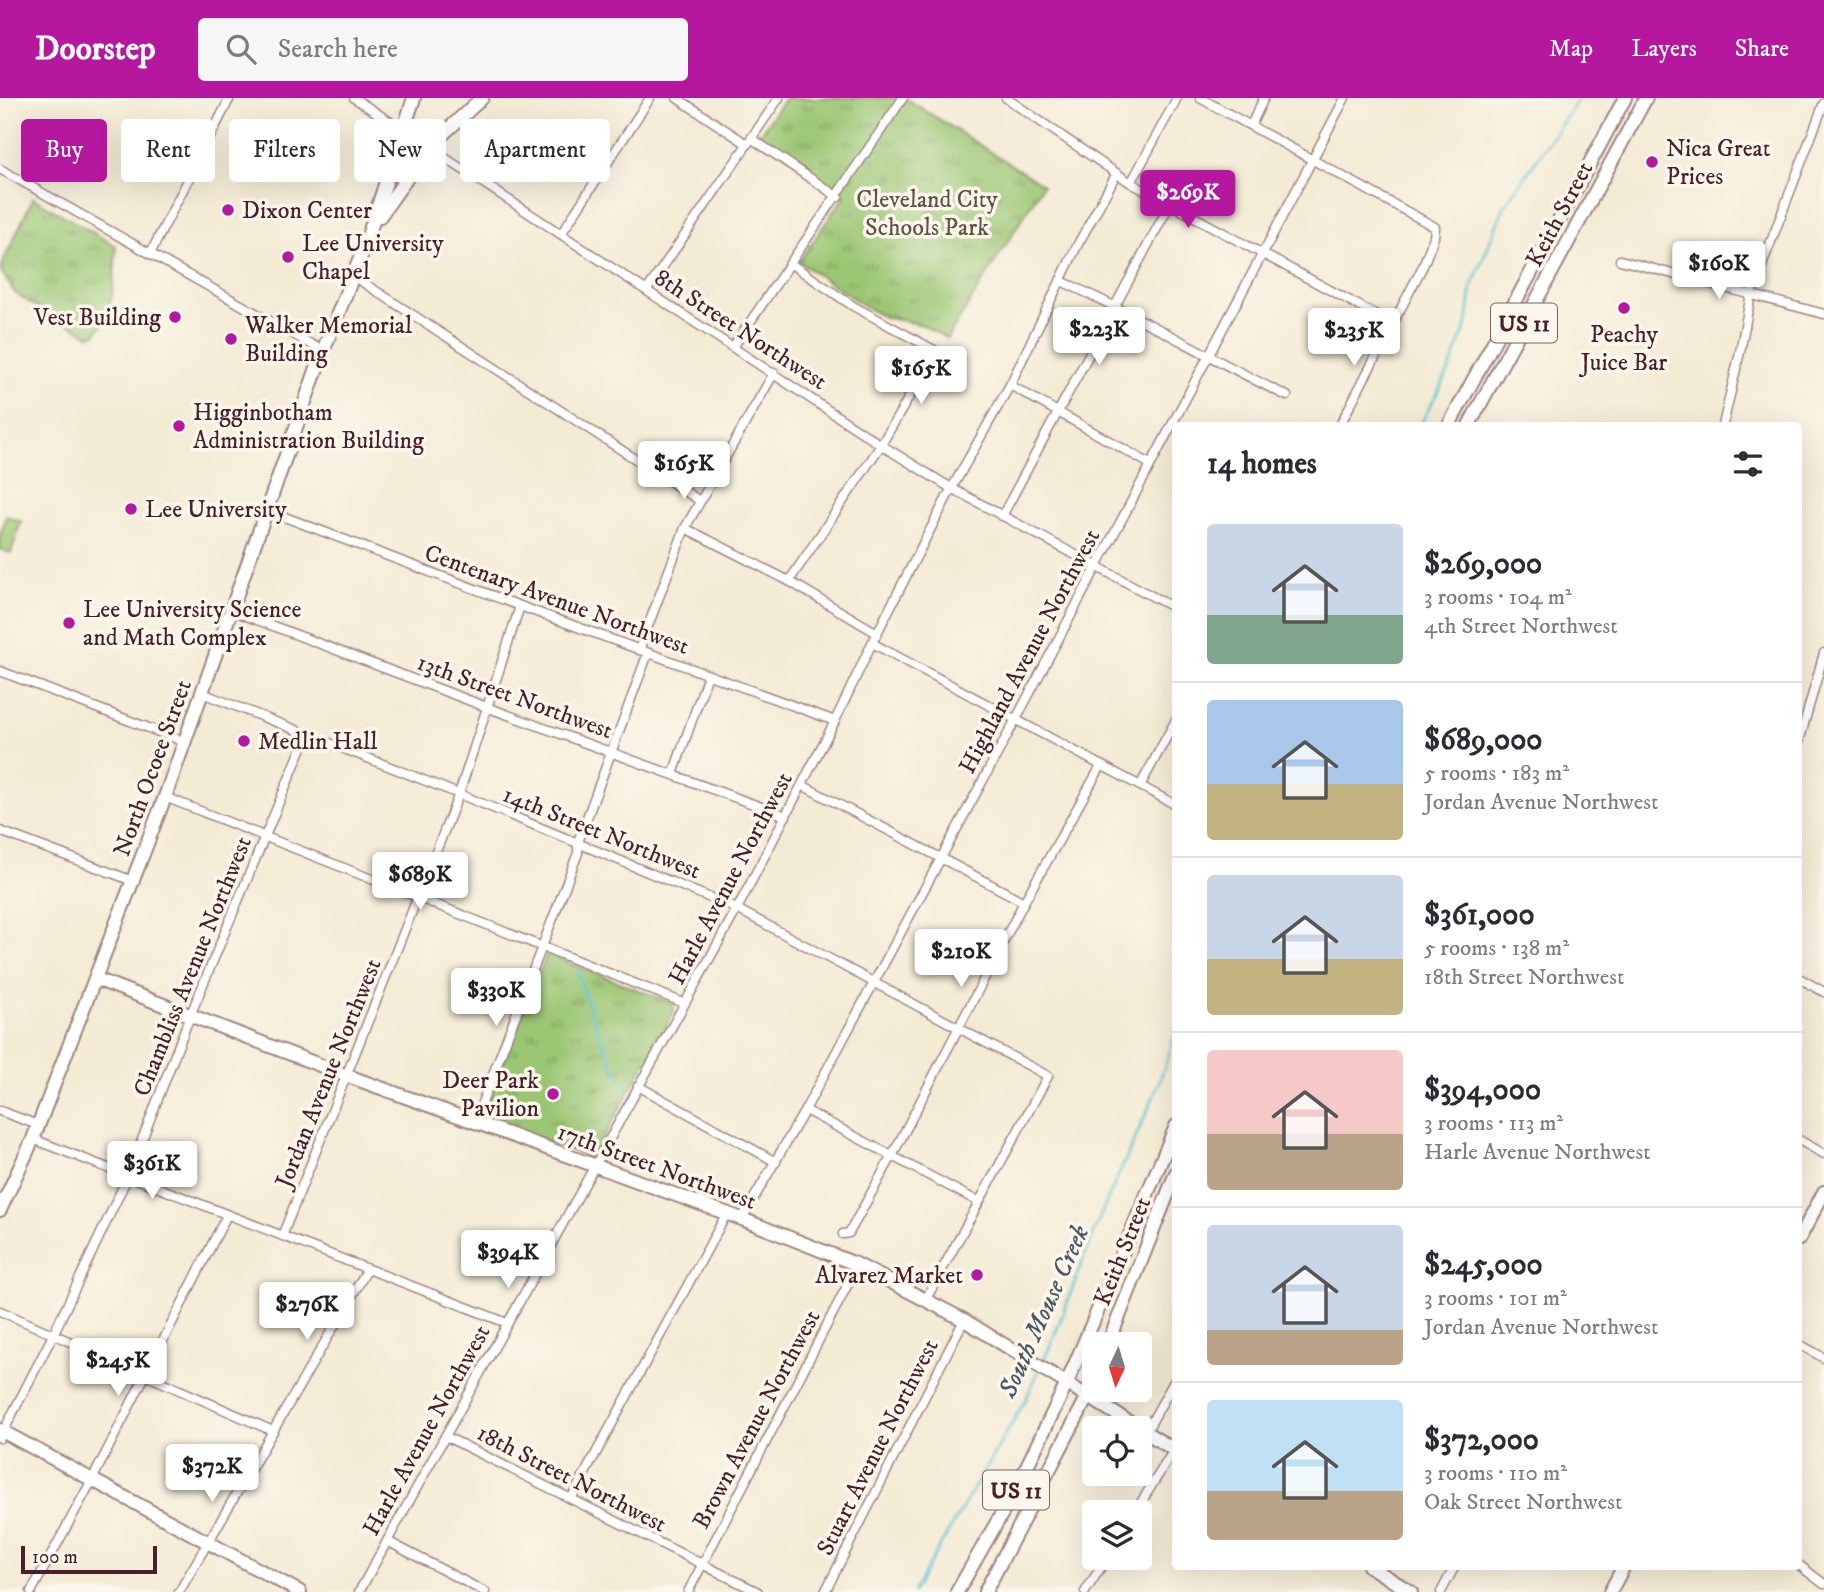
<!DOCTYPE html>
<html lang="en">
<head>
<meta charset="utf-8">
<style>
  :root { --surface:#fff; --page:#f7f7f7; --text:#2b2b33; --muted:#7c7c81; --line:#e1e1e2; --accent:#b5179e }
  body { margin:0; font-family:"IM FELL DW Pica",serif; background:var(--page); color:var(--text); height:100vh; display:flex; flex-direction:column; font-size:26px; white-space:nowrap }
  * { box-sizing:border-box; margin:0 }
  p { font-size:23px; color:var(--muted) }
  .icon { flex:none; width:38px; height:38px; fill:none; stroke:currentColor; stroke-width:2; stroke-linecap:round; stroke-linejoin:round }
  .map { position:relative; flex:1; overflow:hidden }
  .drawer { position:absolute; left:1172px; top:324px; width:630px; height:1148px; display:flex; flex-direction:column; background:var(--surface); border-radius:7px; box-shadow:0 7px 28px #0002 }
  .drawer>* { flex:none }
  .hud { position:absolute; left:21px; top:21px; width:665px; height:63px; display:flex; gap:14px }
  .needle { width:46px; rotate:184deg }
  .tools { position:absolute; left:1082px; top:1234px; display:grid; gap:14px }
  .tools a { display:grid; place-items:center; width:70px; height:70px; border-radius:7px; background:var(--surface); box-shadow:0 7px 28px #0002; font-size:35px }
  .scale { position:absolute; left:21px; bottom:18px; width:136px; box-sizing:border-box; padding-left:7px; border:4px solid #4a1f2b; border-top:0; font-size:19px; line-height:24px; white-space:nowrap; color:#4a1f2b; -webkit-text-stroke:5px #fbf7ec; paint-order:stroke }
  .price { position:absolute; translate:-50% -60px; padding:0 16px; border-radius:7px; background:#fff; color:#222; font-size:23px; line-height:46px; filter:drop-shadow(0 2px 4px #0008) }
  .price::after { content:''; position:absolute; left:50%; top:42px; width:21px; height:16px; margin-left:-10px; background:inherit; clip-path:polygon(0 0,100% 0,50% 100%) }
  .price.selected { background:var(--accent); color:#fff }
  ul { padding:0; list-style:none }
  li { display:flex; align-items:center; gap:21px; height:175px; padding:0 35px }
  li+li { border-top:2px solid var(--line) }
  li span { display:grid; place-items:center; flex:none; width:196px; height:140px; border-radius:7px; color:#555 }
  li>.icon { margin-inline-start:auto }
  span .icon { width:84px; height:84px; fill:#fffc; stroke-width:1 }
  li b { font-size:30px }
  h2 { display:flex; justify-content:space-between; align-items:center; height:84px; padding:0 35px; font-size:30px }
  .tag { padding:0 24px; border-radius:7px; background:var(--surface); box-shadow:0 7px 28px #0002; font-size:24px; line-height:63px }
  .tag.selected { background:var(--accent); color:#fff }
  header { display:flex; align-items:center; gap:42px; box-sizing:border-box; height:98px; padding:0 35px; background:var(--accent); color:#fff }
  header strong { font-size:33px }
  nav { display:flex; gap:38px; margin-inline-start:auto; font-size:24px }
  .search { width:490px; height:63px; background:var(--page); display:flex; align-items:center; gap:18px; box-sizing:border-box; padding:0 24px; border-radius:7px; color:var(--muted); font-size:26px }
  .map>svg:first-child { display:block }
</style>
</head>
<body>
<header>
<strong>Doorstep</strong>
<div class="search"><svg class="icon" aria-label="search" viewBox="0 0 24 24"><circle cx="10" cy="10" r="6"/><path d="M15 15l6 6"/></svg>Search here</div>
<nav><a>Map</a><a>Layers</a><a>Share</a></nav>
</header>
<div class="map">
<svg width="1824" height="1494" viewBox="0 0 1824 1494">
  <defs>
    <pattern id="park-tufts" width="24" height="20" patternUnits="userSpaceOnUse" patternTransform="scale(1.75)"><rect width="24" height="20" fill="#9bc673"/><path d="M3 7l-1-3M5 7V3M7 7l1-3M15 17l-1-3M17 17v-4M19 17l1-3" fill="none" stroke="#80a05f"/></pattern>
  </defs>
  <rect width="100%" height="100%" fill="#fbf7ec"/>
  <filter id="ink" filterUnits="userSpaceOnUse"><feTurbulence type="fractalNoise" baseFrequency=".0143" numOctaves="2"/><feDisplacementMap in="SourceGraphic" scale="14" xChannelSelector="R" yChannelSelector="G"/><feConvolveMatrix kernelMatrix="1 2 1 2 8 2 1 2 1" color-interpolation-filters="sRGB"/></filter>
  <filter id="wash" filterUnits="userSpaceOnUse"><feTurbulence type="fractalNoise" baseFrequency=".00686" numOctaves="4" result="noise"/><feDisplacementMap in="SourceGraphic" scale="28" xChannelSelector="R" yChannelSelector="G"/><feGaussianBlur stdDeviation="1.57" result="paint"/><feColorMatrix in="noise" values="0 0 0 0 0 0 0 0 0 0 0 0 0 0 0 0 0 1.4 0 .05"/><feComposite in="paint" operator="in"/></filter>
  <g filter="url(#wash)">
    <rect width="100%" height="100%" fill="#f4ebd5"/>
    <g fill="url(#park-tufts)" stroke="#72724f" stroke-width="2">
      <path d="M785,0H905L1043,87L947,241L923,227L885,219L872,213L799,164L845,97L759,37Z"/>
      <path d="M33,100L116,148C114,176 116,215 94,237H89L35,208L15,195L1,173L4,162Z"/>
      <path d="M547,856L674,906V914L595,1055L590,1059L486,1022L482,1017Z"/>
    </g>
    <path fill="#9bc673" stroke="#72724f" stroke-width="2" d="M6,418L21,423L11,455L0,451V438Z"/>
    <g fill="none" stroke-linecap="round" stroke-linejoin="round">
      <g stroke="#56c1d0" stroke-width="2.5">
        <path d="M1420,327L1449,273L1467,226L1472,188L1504,109L1579,0"/>
        <path d="M578,870C581,894 612,974 628,991"/>
        <path d="M1042,1266C1063,1221 1078,1172 1097,1126C1124,1061 1158,1000 1176,932"/>
        <path d="M913,1494L1025,1303L1039,1272"/>
      </g>
    </g>
  </g>
  <g filter="url(#ink)">
    <g fill="none" stroke-linecap="round" stroke-linejoin="round">
      <defs>
        <g id="street">
          <path d="M354,0L881,347L951,390L1176,511"/>
          <path d="M677,0L747,46"/>
          <path d="M1006,0L1131,85L1393,226"/>
          <path d="M1200,0L1435,129L1434,139L1423,168L1340,327"/>
          <path d="M1251,27L1264,0"/>
          <path d="M751,40L838,99"/>
          <path d="M0,71L323,253"/>
          <path d="M1131,85L1177,0"/>
          <path d="M561,136L650,0"/>
          <path d="M150,156L230,0"/>
          <path d="M1620,162L1824,216"/>
          <path d="M353,178L700,403"/>
          <path d="M1061,183C1138,217 1211,261 1287,298"/>
          <path d="M647,192L779,0"/>
          <path d="M733,249L903,0"/>
          <path d="M1010,287L1150,366"/>
          <path d="M1723,327L1740,254L1751,196L1824,5"/>
          <path d="M266,412L520,508L835,623"/>
          <path d="M1002,418L1170,106"/>
          <path d="M685,430L789,483L877,535"/>
          <path d="M789,483L881,347L936,253L853,208L791,166"/>
          <path d="M231,512L489,610L786,718"/>
          <path d="M872,545L1176,707"/>
          <path d="M639,552L685,430L774,275"/>
          <path d="M0,573L185,644"/>
          <path d="M202,595L459,696L737,811L1048,978L926,1201"/>
          <path d="M1799,644L1824,555"/>
          <path d="M673,676L708,577"/>
          <path d="M802,687L1024,804"/>
          <path d="M1140,688L1176,622"/>
          <path d="M165,699L684,905"/>
          <path d="M0,733L133,783"/>
          <path d="M1799,880L1824,894"/>
          <path d="M638,988L776,1064"/>
          <path d="M805,1012L979,1104"/>
          <path d="M0,1013L38,1027"/>
          <path d="M475,1023L578,755V744L648,555"/>
          <path d="M33,1041L507,1225"/>
          <path d="M1799,1042L1824,1056"/>
          <path d="M742,1121L805,1012L1015,623L1345,0"/>
          <path d="M843,1136L849,1135L892,1058L1024,804L1101,668"/>
          <path d="M282,1138L459,696L520,508"/>
          <path d="M0,1213L273,1333"/>
          <path d="M1799,1246L1824,1260"/>
          <path d="M1146,1334L1176,1280"/>
          <path d="M445,1338L758,1494"/>
          <path d="M0,1340L53,1237L128,1078L190,918L308,635"/>
          <path d="M571,1401L727,1115"/>
          <path d="M1135,1414L1174,1352"/>
          <path d="M387,1443L485,1494"/>
          <path d="M1799,1467L1824,1486"/>
          <path d="M31,1494L92,1382L227,1117"/>
          <path d="M179,1494L367,1172"/>
          <path d="M359,1494L737,811L835,623L872,545L948,397L1010,287L1077,148L1117,75"/>
          <path d="M688,1494L858,1167"/>
          <path d="M825,1494L964,1222"/>
          <path d="M1085,1494L1107,1460"/>
          <path d="M1441,1494L1455,1468"/>
        </g>
        <g id="secondary">
          <path d="M380,118L428,50L482,0"/>
          <path d="M96,881L348,978L742,1121L858,1167L964,1222L1176,1353"/>
          <path d="M0,1112L33,1041L165,699L323,253L363,153L414,0"/>
          <path d="M1799,1141L1824,1094"/>
          <path d="M0,1332L300,1494"/>
          <path d="M1369,1468L1411,1494"/>
          <path d="M1610,1494L1624,1468"/>
        </g>
        <g id="primary">
          <path d="M1449,327L1625,0"/>
          <path d="M1469,327L1646,0"/>
          <path d="M1108,1246L1176,1075"/>
          <path d="M957,1494L1016,1391L1067,1285L1176,1028"/>
          <path d="M985,1494L1088,1298L1094,1284"/>
        </g>
      </defs>
      <use href="#street" stroke="#9f8580" stroke-width="11"/>
      <use href="#secondary" stroke="#9f8580" stroke-width="16"/>
      <use href="#primary" stroke="#9f8580" stroke-width="16"/>
      <use href="#street" stroke="#fff" stroke-width="8"/>
      <use href="#secondary" stroke="#fff" stroke-width="12"/>
      <use href="#primary" stroke="#fff" stroke-width="12"/>
    </g>
  </g>
  <g fill="#b5179e" stroke="#fbf7ec" stroke-width="2.5">
    <circle cx="1652" cy="64" r="7"/>
    <circle cx="228" cy="112" r="7"/>
    <circle cx="288" cy="159" r="7"/>
    <circle cx="1624" cy="210" r="7"/>
    <circle cx="175" cy="219" r="7"/>
    <circle cx="231" cy="241" r="7"/>
    <circle cx="179" cy="328" r="7"/>
    <circle cx="131" cy="411" r="7"/>
    <circle cx="69" cy="525" r="7"/>
    <circle cx="244" cy="643" r="7"/>
    <circle cx="553" cy="996" r="7"/>
    <circle cx="977" cy="1177" r="7"/>
  </g>
  <g text-anchor="middle" stroke-width="7" stroke-linejoin="round" paint-order="stroke">
    <g fill="#fbf7ec" stroke="#7f6065" stroke-width="2">
      <rect x="1491" y="205.5" width="66" height="39" rx="5"/>
      <rect x="983" y="1372.5" width="66" height="39" rx="5"/>
    </g>
    <g font-size="23" font-weight="bold" fill="#4a1f2b">
      <text x="1524" y="233">US 11</text>
      <text x="1016" y="1400">US 11</text>
    </g>
    <g font-size="24" fill="#4a1f2b" stroke="#fbf7ec" text-anchor="start">
      <text x="1666" y="58">Nica Great<tspan x="1666" dy="28">Prices</tspan></text>
      <text x="242" y="120">Dixon Center</text>
      <text x="302" y="153">Lee University<tspan x="302" dy="28">Chapel</tspan></text>
      <text x="161" y="227" text-anchor="end">Vest Building</text>
      <text x="245" y="235">Walker Memorial<tspan x="245" dy="28">Building</tspan></text>
      <text x="1624" y="244" text-anchor="middle">Peachy<tspan x="1624" dy="28">Juice Bar</tspan></text>
      <text x="193" y="322">Higginbotham<tspan x="193" dy="28">Administration Building</tspan></text>
      <text x="145" y="419">Lee University</text>
      <text x="83" y="519">Lee University Science<tspan x="83" dy="28">and Math Complex</tspan></text>
      <text x="258" y="651">Medlin Hall</text>
      <text x="539" y="990" text-anchor="end">Deer Park<tspan x="539" dy="28">Pavilion</tspan></text>
      <text x="963" y="1185" text-anchor="end">Alvarez Market</text>
    </g>
    <g font-size="24" fill="#625141" stroke="#fbf7ec">
      <text x="927" y="109">Cleveland City<tspan x="927" dy="28">Schools Park</tspan></text>
    </g>
    <g font-size="24" fill="#4a1f2b" stroke="#fbf7ec">
      <text transform="translate(1559 116) rotate(-62)" y="8">Keith Street</text>
      <text transform="translate(741 231) rotate(33)" y="8">8th Street Northwest</text>
      <text transform="translate(557 501) rotate(20)" y="8">Centenary Avenue Northwest</text>
      <text transform="translate(1029 553) rotate(-62)" y="8">Highland Avenue Northwest</text>
      <text transform="translate(515 598) rotate(20)" y="8">13th Street Northwest</text>
      <text transform="translate(152 670) rotate(-70)" y="8">North Ocoee Street</text>
      <text transform="translate(602 734) rotate(22)" y="8">14th Street Northwest</text>
      <text transform="translate(730 780) rotate(-62)" y="8">Harle Avenue Northwest</text>
      <text transform="translate(192 868) rotate(-68)" y="8">Chambliss Avenue Northwest</text>
      <text transform="translate(328 975) rotate(-68)" y="8">Jordan Avenue Northwest</text>
      <text transform="translate(657 1068) rotate(20)" y="8">17th Street Northwest</text>
      <text transform="translate(1122 1153) rotate(-68)" y="8">Keith Street</text>
      <text transform="translate(756 1321) rotate(-62)" y="8">Brown Avenue Northwest</text>
      <text transform="translate(426 1332) rotate(-61)" y="8">Harle Avenue Northwest</text>
      <text transform="translate(877 1349) rotate(-63)" y="8">Stuart Avenue Northwest</text>
      <text transform="translate(572 1380) rotate(27)" y="8">18th Street Northwest</text>
    </g>
    <g font-size="26" font-style="italic" fill="#4e5865" stroke="#fbf7ec">
      <text transform="translate(1043 1213) rotate(-66)" y="9">South Mouse Creek</text>
    </g>
  </g>
</svg>
<div class="tools">
<a><svg class="needle" viewBox="-14 -14 28 28"><path d="M0-13l5 13h-10z" fill="#e53935"/><path d="M0 13l5-13h-10z" fill="#7c7c81"/></svg></a>
<a><svg class="icon" aria-label="locate" viewBox="0 0 24 24"><circle cx="12" cy="12" r="6"/><path d="M12 2v4M12 18v4M2 12h4M18 12h4"/></svg></a>
<a><svg class="icon" aria-label="layers" viewBox="0 0 24 24"><path d="M12 4l9 5-9 5-9-5zM3 14l9 5 9-5"/></svg></a>
</div>
<div class="scale">100 m</div>
<b class="price selected" style="left:1188px;top:132px">$269K</b>
<b class="price" style="left:1719px;top:203px">$160K</b>
<b class="price" style="left:1099px;top:269px">$223K</b>
<b class="price" style="left:1354px;top:270px">$235K</b>
<b class="price" style="left:921px;top:308px">$165K</b>
<b class="price" style="left:684px;top:403px">$165K</b>
<b class="price" style="left:420px;top:814px">$689K</b>
<b class="price" style="left:961px;top:891px">$210K</b>
<b class="price" style="left:496px;top:930px">$330K</b>
<b class="price" style="left:152px;top:1103px">$361K</b>
<b class="price" style="left:508px;top:1192px">$394K</b>
<b class="price" style="left:307px;top:1244px">$276K</b>
<b class="price" style="left:118px;top:1300px">$245K</b>
<b class="price" style="left:212px;top:1406px">$372K</b>
<div class="hud">
<a class="tag selected">Buy</a>
<a class="tag">Rent</a>
<a class="tag">Filters</a>
<a class="tag">New</a>
<a class="tag">Apartment</a>
</div>
<section class="drawer">
<h2>14 homes<svg class="icon" aria-label="filters" viewBox="0 0 24 24"><path d="M4 7h16M4 17h16"/><circle cx="9" cy="7" r="2"/><circle cx="15" cy="17" r="2"/></svg></h2>
<ul>
<li><span style="background:linear-gradient(#c9d6e8 65%,#7fa58c 0)"><svg class="icon" aria-label="home" viewBox="0 0 24 24"><path d="M3 11l9-7 9 7M6 9v11h12V9"/></svg></span><div><b>$269,000</b><p>3 rooms · 104 m²</p><p>4th Street Northwest</p></div></li>
<li><span style="background:linear-gradient(#a9c7e8 60%,#c2b280 0)"><svg class="icon" aria-label="home" viewBox="0 0 24 24"><path d="M3 11l9-7 9 7M6 9v11h12V9"/></svg></span><div><b>$689,000</b><p>5 rooms · 183 m²</p><p>Jordan Avenue Northwest</p></div></li>
<li><span style="background:linear-gradient(#c9d6e8 60%,#c2b280 0)"><svg class="icon" aria-label="home" viewBox="0 0 24 24"><path d="M3 11l9-7 9 7M6 9v11h12V9"/></svg></span><div><b>$361,000</b><p>5 rooms · 138 m²</p><p>18th Street Northwest</p></div></li>
<li><span style="background:linear-gradient(#f6c9c9 60%,#b9a48a 0)"><svg class="icon" aria-label="home" viewBox="0 0 24 24"><path d="M3 11l9-7 9 7M6 9v11h12V9"/></svg></span><div><b>$394,000</b><p>3 rooms · 113 m²</p><p>Harle Avenue Northwest</p></div></li>
<li><span style="background:linear-gradient(#c9d6e8 75%,#b9a48a 0)"><svg class="icon" aria-label="home" viewBox="0 0 24 24"><path d="M3 11l9-7 9 7M6 9v11h12V9"/></svg></span><div><b>$245,000</b><p>3 rooms · 101 m²</p><p>Jordan Avenue Northwest</p></div></li>
<li><span style="background:linear-gradient(#bfe0f5 65%,#b9a48a 0)"><svg class="icon" aria-label="home" viewBox="0 0 24 24"><path d="M3 11l9-7 9 7M6 9v11h12V9"/></svg></span><div><b>$372,000</b><p>3 rooms · 110 m²</p><p>Oak Street Northwest</p></div></li>
</ul>
</section>
</div>
</body>
</html>
